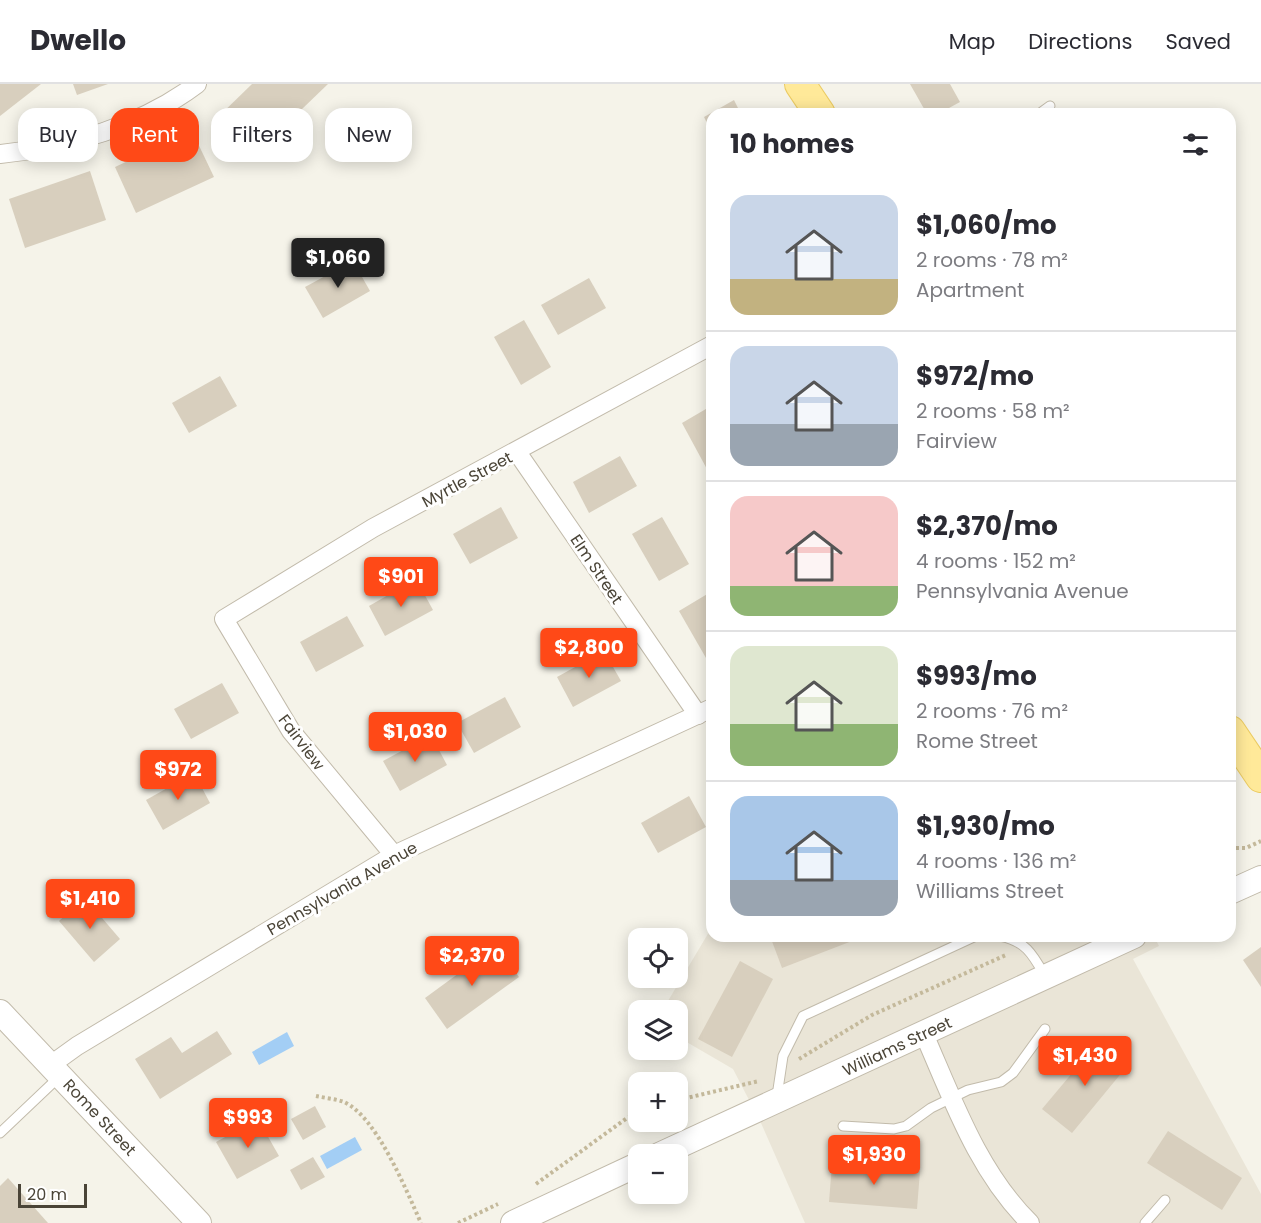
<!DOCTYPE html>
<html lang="en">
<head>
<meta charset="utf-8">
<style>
  :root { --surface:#fff; --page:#f2f2f3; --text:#2b2b33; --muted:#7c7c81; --line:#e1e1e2; --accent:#ff4917 }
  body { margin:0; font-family:Poppins,sans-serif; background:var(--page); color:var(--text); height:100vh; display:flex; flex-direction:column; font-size:22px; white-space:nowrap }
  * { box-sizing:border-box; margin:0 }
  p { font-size:20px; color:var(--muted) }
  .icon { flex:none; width:33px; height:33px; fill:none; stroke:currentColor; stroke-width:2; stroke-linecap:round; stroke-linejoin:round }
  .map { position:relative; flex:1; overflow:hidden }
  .drawer { position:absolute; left:706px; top:24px; width:530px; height:834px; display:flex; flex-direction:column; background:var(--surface); border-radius:18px; box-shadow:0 3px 15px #0003 }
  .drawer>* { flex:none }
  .banner { position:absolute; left:18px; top:24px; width:570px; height:54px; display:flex; gap:12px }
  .buttons { position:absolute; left:628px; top:844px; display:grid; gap:12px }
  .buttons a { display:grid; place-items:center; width:60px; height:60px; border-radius:12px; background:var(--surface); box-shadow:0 3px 15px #0003; font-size:30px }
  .scale { position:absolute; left:18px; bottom:15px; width:69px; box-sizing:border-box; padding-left:6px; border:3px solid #4a4437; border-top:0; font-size:16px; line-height:21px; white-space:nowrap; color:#4a4437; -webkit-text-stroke:4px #fff; paint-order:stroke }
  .price { position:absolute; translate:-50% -51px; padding:0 14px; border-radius:6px; background:var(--accent); color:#fff; font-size:20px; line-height:39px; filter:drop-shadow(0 2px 3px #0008) }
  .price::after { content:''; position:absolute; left:50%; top:36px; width:18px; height:14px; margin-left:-9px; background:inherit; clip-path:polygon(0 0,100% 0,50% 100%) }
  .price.active { background:#222; color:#fff }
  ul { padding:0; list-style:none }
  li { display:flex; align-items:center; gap:18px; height:150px; padding:0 24px }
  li+li { border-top:2px solid var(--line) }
  li span { display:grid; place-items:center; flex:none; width:168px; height:120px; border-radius:18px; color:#555 }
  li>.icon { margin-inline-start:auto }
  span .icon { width:72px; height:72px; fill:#fffc; stroke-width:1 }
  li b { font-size:26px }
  h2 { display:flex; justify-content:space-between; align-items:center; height:72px; padding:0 24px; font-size:26px }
  .pill { padding:0 21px; border-radius:18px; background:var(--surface); box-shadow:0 3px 15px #0003; font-size:21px; line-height:54px }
  .pill.active { background:var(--accent); color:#fff }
  header { display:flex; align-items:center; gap:36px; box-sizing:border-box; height:84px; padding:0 30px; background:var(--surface); border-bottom:2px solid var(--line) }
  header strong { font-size:28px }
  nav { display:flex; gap:33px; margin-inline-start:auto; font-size:21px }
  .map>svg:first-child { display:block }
</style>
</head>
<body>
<header>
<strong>Dwello</strong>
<nav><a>Map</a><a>Directions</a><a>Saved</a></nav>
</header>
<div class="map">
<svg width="1261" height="1139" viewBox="0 0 1261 1139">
  <rect width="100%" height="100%" fill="#f5f3e9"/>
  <path fill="#eae5d7" d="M712,843V852H1154L1159,862L1133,875L1261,1110V1139H805L761,1039L733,985L678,953V927H662Z"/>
  <g fill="#a3cef5">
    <path d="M287,948L294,962L259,981L252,968Z"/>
    <path d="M355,1053L362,1066L327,1085L320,1072Z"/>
  </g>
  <g fill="#d8cfbe">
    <path d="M0,0H41L0,32Z"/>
    <path d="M73,0H108L77,11Z"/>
    <path d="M252,0H328L250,75L214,37Z"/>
    <path d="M910,0H950L960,18L938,30H927Z"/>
    <path d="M734,16L741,30H712V49L704,33Z"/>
    <path d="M192,47L214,93L136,129L115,83Z"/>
    <path d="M90,87L106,136L25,164L9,115Z"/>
    <path d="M353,177L370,207L323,234L305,203Z"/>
    <path d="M589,194L606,224L558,251L541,221Z"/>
    <path d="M524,236L551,283L521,301L494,253Z"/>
    <path d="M220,292L237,322L189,349L172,319Z"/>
    <path d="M711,322L712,384L708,387L682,339Z"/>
    <path d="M620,372L637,402L589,429L573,398Z"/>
    <path d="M501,423L518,454L470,480L453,450Z"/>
    <path d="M662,433L689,480L659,497L632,450Z"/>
    <path d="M416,495L433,526L385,552L369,522Z"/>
    <path d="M709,509L712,516V570L706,574L679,527Z"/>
    <path d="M347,532L364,562L316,588L300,558Z"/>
    <path d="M604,567L621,597L573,623L557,593Z"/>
    <path d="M222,599L239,629L191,655L174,625Z"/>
    <path d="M505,613L521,643L474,669L457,639Z"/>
    <path d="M431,651L447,681L400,707L383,677Z"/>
    <path d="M194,689L210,719L163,746L146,716Z"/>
    <path d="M689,712L706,743L658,769L641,739Z"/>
    <path d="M85,814L120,855L94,878L59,837Z"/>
    <path d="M770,852H865L782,884Z"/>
    <path d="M496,862L519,893L447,945L425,914Z"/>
    <path d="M1261,863V903L1243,876Z"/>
    <path d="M740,877L773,895L732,973L698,955Z"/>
    <path d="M217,947L232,970L160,1015L135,975L171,953L182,969Z"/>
    <path d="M1099,957L1128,981L1072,1049L1042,1025Z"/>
    <path d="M315,1022L326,1043L303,1056L291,1035Z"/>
    <path d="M258,1035L279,1072L237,1095L216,1058Z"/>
    <path d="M1168,1047L1242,1094L1222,1126L1147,1079Z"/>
    <path d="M313,1073L325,1093L301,1106L290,1086Z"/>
    <path d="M832,1080L920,1087L917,1125L829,1118Z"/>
    <path d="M8,1094L48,1139H0V1102Z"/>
  </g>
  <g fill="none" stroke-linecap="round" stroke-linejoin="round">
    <defs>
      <g id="service">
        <path d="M1039,30L1050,22"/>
        <path d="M1000,852C1026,857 1033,871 1045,892"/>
        <path d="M777,1012L783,972L803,932L976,852"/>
        <path d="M843,1042L894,1045L906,1042L931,1024L968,1006L1001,998L1013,989L1045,945"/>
        <path d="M0,1049L59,993"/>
        <path d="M1145,1139L1165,1116"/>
      </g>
      <g id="minor">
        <path d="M0,70C69,63 141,42 197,0"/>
        <path d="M517,368L698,631"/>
        <path d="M394,771L291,647L224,535L373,444L712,261"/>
        <path d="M924,950C953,1016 978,1088 1030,1139"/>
        <path d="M52,980L77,962L394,771L712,624"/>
      </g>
      <g id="tertiary">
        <path d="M1230,808L1261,794"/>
        <path d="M0,928L199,1139"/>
        <path d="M659,1071L1134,852"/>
        <path d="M513,1139L639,1080"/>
      </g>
      <g id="primary">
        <path d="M800,0L820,30"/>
        <path d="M1230,647L1261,693"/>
      </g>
    </defs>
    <use href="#service" stroke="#c2bbab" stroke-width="11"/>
    <use href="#minor" stroke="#c2bbab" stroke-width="20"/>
    <use href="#tertiary" stroke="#c2bbab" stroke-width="26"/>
    <use href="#primary" stroke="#ebcb62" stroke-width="32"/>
    <g stroke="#c4b99b" stroke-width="4" stroke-dasharray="3 3" stroke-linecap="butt">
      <path d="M1230,764H1246L1261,757"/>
      <path d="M799,975L872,931L1006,871"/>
      <path d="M316,1012C325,1014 336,1015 344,1018C377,1033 406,1106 421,1139"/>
      <path d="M678,1016L759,997"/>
      <path d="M536,1100L627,1034L639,1029"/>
      <path d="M458,1139L498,1120"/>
    </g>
    <use href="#service" stroke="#fff" stroke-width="9"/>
    <use href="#minor" stroke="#fff" stroke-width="18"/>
    <use href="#tertiary" stroke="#fff" stroke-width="24"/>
    <use href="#primary" stroke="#ffe999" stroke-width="30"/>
  </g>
  <g text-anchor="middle" stroke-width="6" stroke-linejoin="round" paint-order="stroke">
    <g font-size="16" fill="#4a4437" stroke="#fff">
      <text transform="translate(467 395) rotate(-28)" y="6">Myrtle Street</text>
      <text transform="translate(597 485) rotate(56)" y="6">Elm Street</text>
      <text transform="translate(302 658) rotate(53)" y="6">Fairview</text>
      <text transform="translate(342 804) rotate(-30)" y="6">Pennsylvania Avenue</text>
      <text transform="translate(897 962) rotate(-25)" y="6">Williams Street</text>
      <text transform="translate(100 1033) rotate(47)" y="6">Rome Street</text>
    </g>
  </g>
</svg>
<div class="buttons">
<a><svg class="icon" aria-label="locate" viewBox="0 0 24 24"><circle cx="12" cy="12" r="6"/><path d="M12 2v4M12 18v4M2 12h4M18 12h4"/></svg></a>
<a><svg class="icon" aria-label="layers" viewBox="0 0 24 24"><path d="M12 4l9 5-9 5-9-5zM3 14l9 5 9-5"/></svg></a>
<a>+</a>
<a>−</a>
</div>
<div class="scale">20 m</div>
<b class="price active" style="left:338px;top:205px">$1,060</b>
<b class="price" style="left:401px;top:524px">$901</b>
<b class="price" style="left:589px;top:595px">$2,800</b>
<b class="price" style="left:415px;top:679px">$1,030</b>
<b class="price" style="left:178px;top:717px">$972</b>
<b class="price" style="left:90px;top:846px">$1,410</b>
<b class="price" style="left:472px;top:903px">$2,370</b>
<b class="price" style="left:1085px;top:1003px">$1,430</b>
<b class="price" style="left:248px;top:1065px">$993</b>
<b class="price" style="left:874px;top:1102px">$1,930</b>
<div class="banner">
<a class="pill">Buy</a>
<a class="pill active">Rent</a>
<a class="pill">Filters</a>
<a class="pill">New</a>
</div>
<section class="drawer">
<h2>10 homes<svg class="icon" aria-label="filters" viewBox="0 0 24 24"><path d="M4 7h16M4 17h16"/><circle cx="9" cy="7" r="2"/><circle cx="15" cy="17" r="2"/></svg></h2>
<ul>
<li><span style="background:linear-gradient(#c9d6e8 70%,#c2b280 0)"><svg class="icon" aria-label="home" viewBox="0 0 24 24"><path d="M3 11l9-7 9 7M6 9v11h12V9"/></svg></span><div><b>$1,060/mo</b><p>2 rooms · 78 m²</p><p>Apartment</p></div></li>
<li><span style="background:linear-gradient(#c9d6e8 65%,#9aa5b1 0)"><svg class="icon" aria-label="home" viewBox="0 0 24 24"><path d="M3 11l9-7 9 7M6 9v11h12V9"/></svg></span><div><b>$972/mo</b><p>2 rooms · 58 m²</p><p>Fairview</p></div></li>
<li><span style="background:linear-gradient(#f6c9c9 75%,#8fb573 0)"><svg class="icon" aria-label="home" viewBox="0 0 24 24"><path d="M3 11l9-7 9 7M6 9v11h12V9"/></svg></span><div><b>$2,370/mo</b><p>4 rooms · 152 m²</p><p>Pennsylvania Avenue</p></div></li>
<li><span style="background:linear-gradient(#dfe7d0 65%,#8fb573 0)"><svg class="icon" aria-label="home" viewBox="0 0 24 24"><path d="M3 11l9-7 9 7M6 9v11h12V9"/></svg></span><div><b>$993/mo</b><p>2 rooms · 76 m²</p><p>Rome Street</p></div></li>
<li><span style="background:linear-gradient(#a9c7e8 70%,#9aa5b1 0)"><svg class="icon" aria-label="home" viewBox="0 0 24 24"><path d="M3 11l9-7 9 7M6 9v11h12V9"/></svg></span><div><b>$1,930/mo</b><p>4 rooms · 136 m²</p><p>Williams Street</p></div></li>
</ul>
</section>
</div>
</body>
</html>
